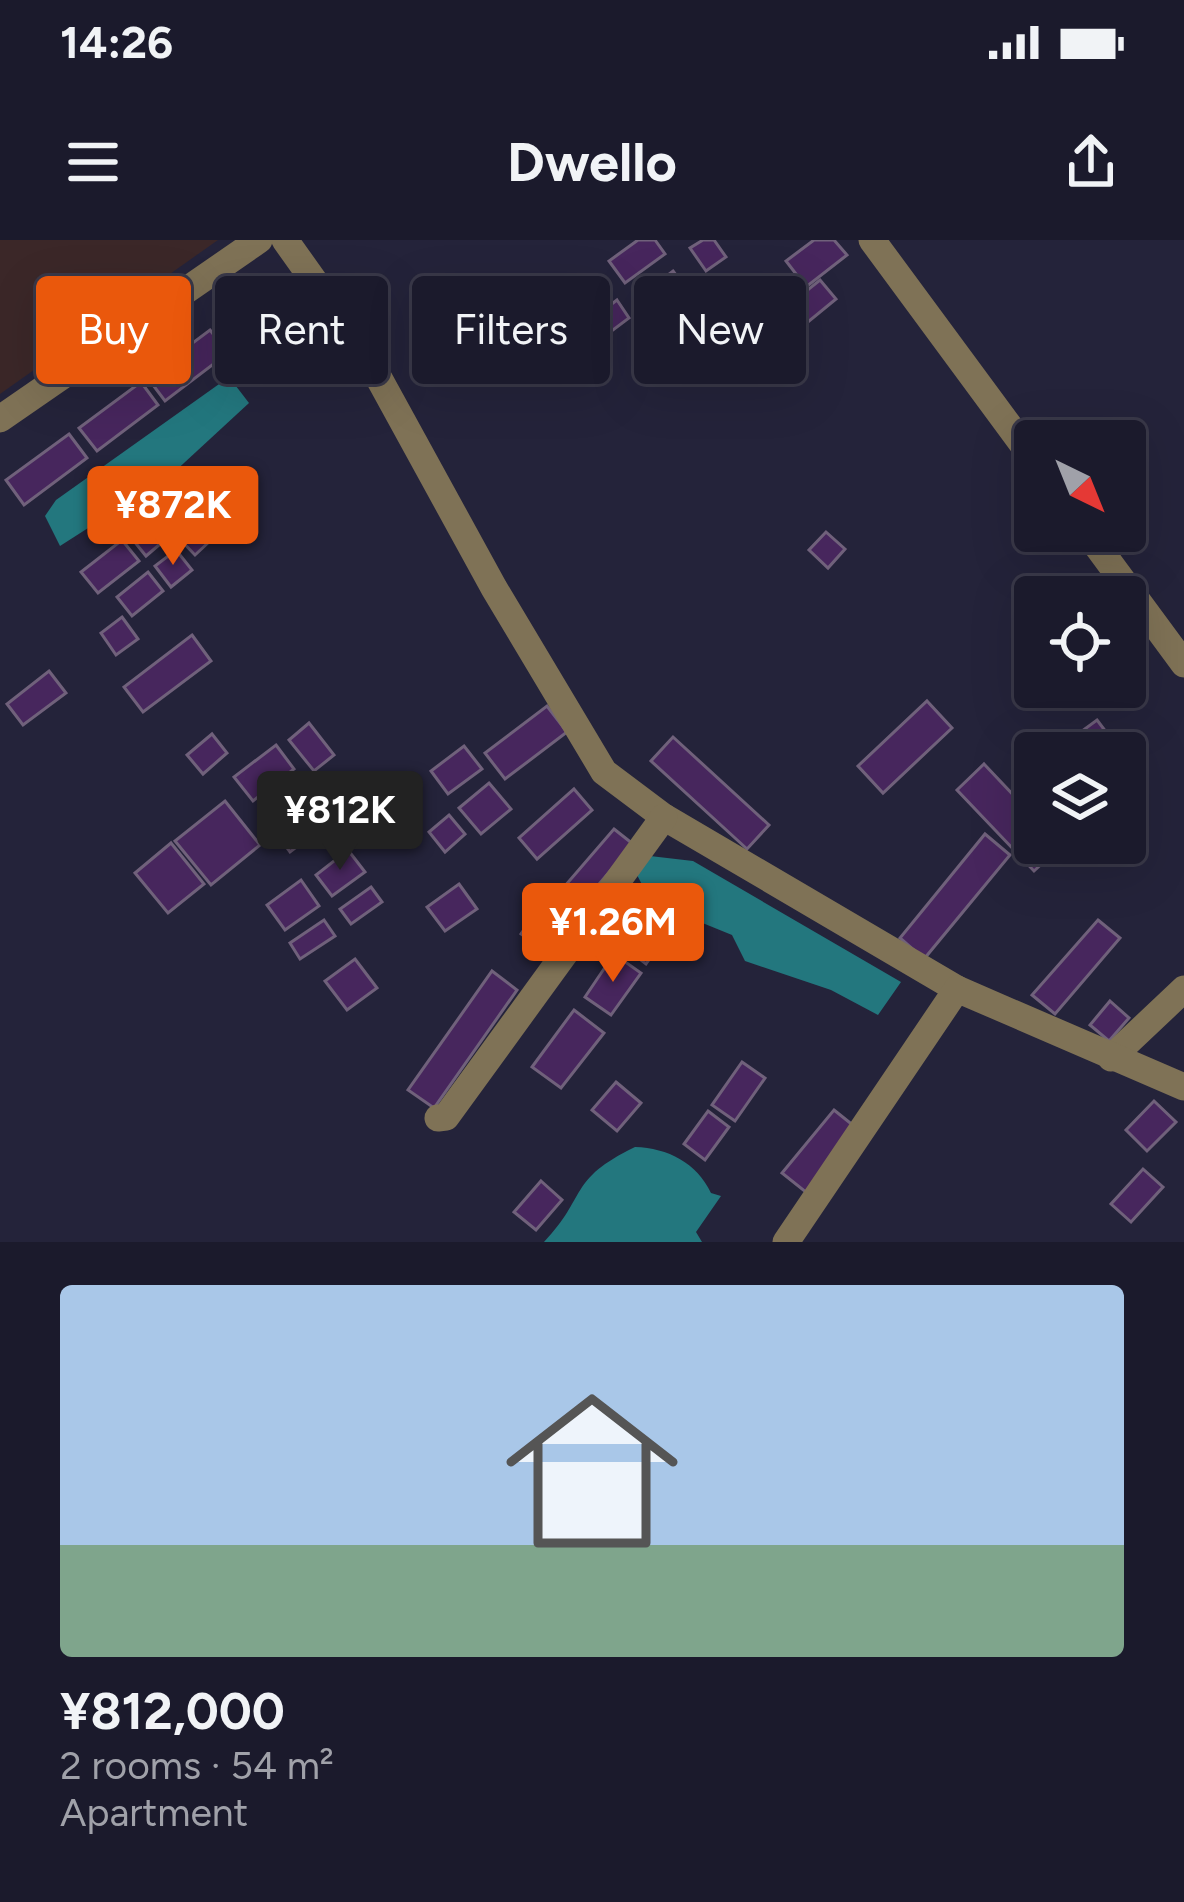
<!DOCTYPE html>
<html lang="en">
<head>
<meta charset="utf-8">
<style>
  :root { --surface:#1b1a2c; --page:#242334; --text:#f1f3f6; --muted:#a0a1a9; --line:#393848; --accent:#ea580c }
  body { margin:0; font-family:Figtree,sans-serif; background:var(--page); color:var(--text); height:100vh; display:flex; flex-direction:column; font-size:45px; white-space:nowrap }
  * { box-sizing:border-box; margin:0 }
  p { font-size:39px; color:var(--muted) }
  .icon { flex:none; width:66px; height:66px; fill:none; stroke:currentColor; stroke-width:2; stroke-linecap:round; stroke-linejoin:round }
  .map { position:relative; height:1002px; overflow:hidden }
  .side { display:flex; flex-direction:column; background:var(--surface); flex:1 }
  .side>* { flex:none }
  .top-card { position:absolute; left:36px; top:36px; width:1113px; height:108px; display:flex; gap:24px }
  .needle { width:78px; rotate:137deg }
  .buttons { position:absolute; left:1014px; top:180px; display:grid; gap:24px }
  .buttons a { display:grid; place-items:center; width:132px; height:132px; border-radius:12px; background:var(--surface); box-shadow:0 12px 48px #0002,0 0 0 3px var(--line); font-size:60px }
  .price { position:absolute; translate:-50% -102px; padding:0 27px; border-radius:12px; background:var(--accent); color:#fff; font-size:39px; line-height:78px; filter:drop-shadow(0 3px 6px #0008) }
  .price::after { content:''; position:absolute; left:50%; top:72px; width:36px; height:27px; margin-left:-18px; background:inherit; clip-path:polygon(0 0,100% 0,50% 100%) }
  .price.active { background:#222; color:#fff }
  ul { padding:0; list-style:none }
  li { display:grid; align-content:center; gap:24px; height:636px; padding:0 60px }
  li+li { border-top:3px solid var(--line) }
  li span { display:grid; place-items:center; height:372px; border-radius:12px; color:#555 }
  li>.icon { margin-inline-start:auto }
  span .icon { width:216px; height:216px; fill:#fffc; stroke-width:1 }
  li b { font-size:51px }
  .pill { padding:0 42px; border-radius:12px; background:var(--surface); box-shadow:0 12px 48px #0002,0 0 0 3px var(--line); font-size:42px; line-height:108px }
  .pill.active { background:var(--accent); color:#fff }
  .status { display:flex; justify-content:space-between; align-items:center; height:84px; padding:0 60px; background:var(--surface); direction:ltr }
  .status svg { height:33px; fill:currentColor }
  header { display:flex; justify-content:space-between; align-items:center; height:156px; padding:0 60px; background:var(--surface); font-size:54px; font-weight:700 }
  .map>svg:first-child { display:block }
</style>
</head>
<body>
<div class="status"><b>14:26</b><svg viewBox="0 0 49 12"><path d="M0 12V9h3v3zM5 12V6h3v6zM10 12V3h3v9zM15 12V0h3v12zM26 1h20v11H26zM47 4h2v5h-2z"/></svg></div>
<header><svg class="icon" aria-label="menu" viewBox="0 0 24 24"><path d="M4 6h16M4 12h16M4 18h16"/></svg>Dwello<svg class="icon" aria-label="share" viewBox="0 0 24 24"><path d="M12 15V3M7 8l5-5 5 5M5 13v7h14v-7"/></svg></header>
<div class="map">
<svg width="1184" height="1002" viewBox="0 0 1184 1002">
  <rect width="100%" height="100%" fill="#24233a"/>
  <path fill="#3b2728" d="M0,0H218L0,154Z"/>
  <g fill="#23777e">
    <path d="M229,137L249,163L171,235L60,306L45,276L56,260Z"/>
    <path d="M650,616L693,621L901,742L878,775L831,750L745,721L732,695L651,662L636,633Z"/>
    <path d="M635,907C668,908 697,923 711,953L721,956L696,992L702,1002H544C588,956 567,940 635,907Z"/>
  </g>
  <g fill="#47265d" stroke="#70617b" stroke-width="3">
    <path d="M638,0H655L665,14L625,43L609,21Z"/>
    <path d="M703,0H714L726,17L706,31L690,8Z"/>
    <path d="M814,0H834L847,15L806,47L786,21Z"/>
    <path d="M673,31L684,46L646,75L635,60Z"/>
    <path d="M283,38L299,60L232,108L216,86Z"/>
    <path d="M820,40L836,59L775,109L759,89Z"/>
    <path d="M617,60L629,78L601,99L588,82Z"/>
    <path d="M210,90L228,113L165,161L147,137Z"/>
    <path d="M141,142L158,165L97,211L79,188Z"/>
    <path d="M69,194L87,218L24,265L6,240Z"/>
    <path d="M204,265L225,287L195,315L174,293Z"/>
    <path d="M149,278L166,299L146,316L129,295Z"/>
    <path d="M826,292L845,309L828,328L809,310Z"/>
    <path d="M122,300L139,321L98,353L81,332Z"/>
    <path d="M176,310L192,330L171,347L155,326Z"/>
    <path d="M148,332L163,351L132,376L117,357Z"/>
    <path d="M122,377L138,399L116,415L101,393Z"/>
    <path d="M192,395L211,421L143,472L124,447Z"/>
    <path d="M49,431L66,453L23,485L7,464Z"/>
    <path d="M927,461L952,488L883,553L858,526Z"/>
    <path d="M547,466L567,492L505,539L485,513Z"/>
    <path d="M1097,480L1122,513H1052Z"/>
    <path d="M309,483L334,515L314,531L289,500Z"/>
    <path d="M212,494L227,513L203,534L187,515Z"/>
    <path d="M673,497L769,585L747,609L651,521Z"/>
    <path d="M276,505L294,529L253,561L234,537Z"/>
    <path d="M464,506L482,529L448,554L431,531Z"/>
    <path d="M984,524L1035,578V603L1061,606L1034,631L957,550Z"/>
    <path d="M351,537L372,565L347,583L326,555Z"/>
    <path d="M489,543L511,569L481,594L459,568Z"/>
    <path d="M574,549L592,570L537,619L519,598Z"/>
    <path d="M225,561L260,605L211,645L175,601Z"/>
    <path d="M449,575L465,594L445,612L429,592Z"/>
    <path d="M299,582L310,597L290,612L279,597Z"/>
    <path d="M614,589L633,604L583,663L564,647Z"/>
    <path d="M985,594L1010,615L924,719L900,698Z"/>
    <path d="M171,603L204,644L168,673L135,633Z"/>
    <path d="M348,610L365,632L332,656L316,635Z"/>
    <path d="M301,640L319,666L285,690L267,665Z"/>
    <path d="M459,644L477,669L445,691L427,667Z"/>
    <path d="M371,647L382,662L351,684L340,669Z"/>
    <path d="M543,662L568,680L546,712L521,694Z"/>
    <path d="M644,673L670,691L646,724L621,705Z"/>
    <path d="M324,680L335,696L300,719L290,703Z"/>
    <path d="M1098,680L1120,698L1055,774L1032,755Z"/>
    <path d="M614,714L641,733L611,775L585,757Z"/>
    <path d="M355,719L377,748L347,770L325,741Z"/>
    <path d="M492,731L517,750L434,868L408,850Z"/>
    <path d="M1110,761L1129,778L1109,801L1090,785Z"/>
    <path d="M574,770L604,793L561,848L532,827Z"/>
    <path d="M742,822L765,838L735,881L712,865Z"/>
    <path d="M616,842L641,863L617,891L592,870Z"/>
    <path d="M1154,861L1176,882L1147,911L1126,890Z"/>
    <path d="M834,870L859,890L807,953L782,933Z"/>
    <path d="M708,871L729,887L705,920L684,904Z"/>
    <path d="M1143,929L1163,947L1131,982L1111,964Z"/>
    <path d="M541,941L562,960L536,990L514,972Z"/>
  </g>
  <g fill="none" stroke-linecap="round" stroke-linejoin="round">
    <g stroke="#7f7256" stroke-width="27">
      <path d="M285,0L364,111L494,348L604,532L664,577L957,749"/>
      <path d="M872,0L1035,221"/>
      <path d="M0,179L259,0"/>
      <path d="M1086,291L1184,424"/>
      <path d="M1111,818L1184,749"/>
      <path d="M438,878L446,877L664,577"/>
      <path d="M786,1002L957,749L1184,847"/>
    </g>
  </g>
</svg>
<div class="buttons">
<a><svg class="needle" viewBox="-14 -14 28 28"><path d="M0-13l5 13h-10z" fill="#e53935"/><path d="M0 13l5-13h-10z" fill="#a0a1a9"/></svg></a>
<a><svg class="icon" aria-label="locate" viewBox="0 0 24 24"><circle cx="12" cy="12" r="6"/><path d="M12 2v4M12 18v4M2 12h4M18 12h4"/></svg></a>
<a><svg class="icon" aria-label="layers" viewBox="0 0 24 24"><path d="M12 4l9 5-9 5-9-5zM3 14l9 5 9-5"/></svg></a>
</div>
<b class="price" style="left:173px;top:328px">¥872K</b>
<b class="price active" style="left:340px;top:633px">¥812K</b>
<b class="price" style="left:613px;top:745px">¥1.26M</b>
<div class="top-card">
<a class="pill active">Buy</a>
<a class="pill">Rent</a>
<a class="pill">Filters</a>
<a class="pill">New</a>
</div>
</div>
<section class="side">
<ul>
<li><span style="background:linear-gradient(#a9c7e8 70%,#7fa58c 0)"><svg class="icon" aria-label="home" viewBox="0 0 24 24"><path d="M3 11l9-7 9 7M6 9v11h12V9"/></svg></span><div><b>¥812,000</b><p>2 rooms · 54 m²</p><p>Apartment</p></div></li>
</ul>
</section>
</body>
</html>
